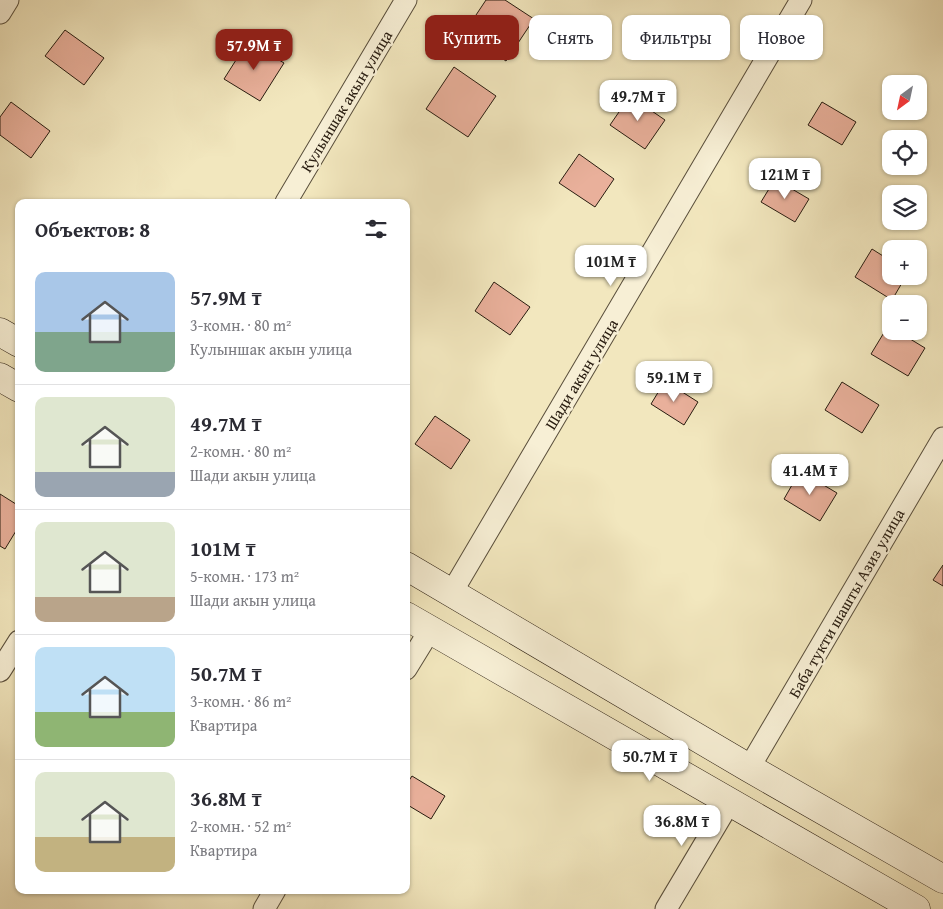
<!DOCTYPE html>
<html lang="ru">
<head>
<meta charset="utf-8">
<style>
  :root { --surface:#fff; --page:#f7f7f7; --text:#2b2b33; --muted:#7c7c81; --line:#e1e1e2; --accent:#8f2418 }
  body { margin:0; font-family:"Gentium Book Plus",serif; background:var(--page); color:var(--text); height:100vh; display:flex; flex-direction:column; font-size:19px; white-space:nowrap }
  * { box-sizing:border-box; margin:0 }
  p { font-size:16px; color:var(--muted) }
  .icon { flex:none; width:28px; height:28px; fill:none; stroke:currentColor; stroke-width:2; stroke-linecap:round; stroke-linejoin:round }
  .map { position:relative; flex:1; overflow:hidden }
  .drawer { position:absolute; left:15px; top:199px; width:395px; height:695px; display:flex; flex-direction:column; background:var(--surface); border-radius:10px; box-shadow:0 1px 4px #0004 }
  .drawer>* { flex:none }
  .banner { position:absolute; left:425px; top:15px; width:442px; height:45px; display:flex; gap:10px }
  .needle { width:32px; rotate:213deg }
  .buttons { position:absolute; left:882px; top:75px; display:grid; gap:10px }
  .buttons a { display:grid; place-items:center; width:45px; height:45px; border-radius:10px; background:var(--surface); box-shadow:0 1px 4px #0004; font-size:25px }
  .price { position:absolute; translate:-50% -42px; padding:0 11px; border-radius:10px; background:#fff; color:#222; font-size:16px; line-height:32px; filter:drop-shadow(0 1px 2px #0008) }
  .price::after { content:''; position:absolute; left:50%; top:30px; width:15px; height:11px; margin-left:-8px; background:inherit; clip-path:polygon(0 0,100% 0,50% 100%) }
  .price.active { background:var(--accent); color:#fff }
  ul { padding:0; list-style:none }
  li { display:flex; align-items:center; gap:15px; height:125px; padding:0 20px }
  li+li { border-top:1px solid var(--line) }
  li span { display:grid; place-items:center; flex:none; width:140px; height:100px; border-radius:10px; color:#555 }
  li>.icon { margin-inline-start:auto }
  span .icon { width:60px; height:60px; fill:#fffc; stroke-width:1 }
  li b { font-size:21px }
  h2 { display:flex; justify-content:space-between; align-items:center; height:60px; padding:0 20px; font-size:21px }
  .pill { padding:0 18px; border-radius:10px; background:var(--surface); box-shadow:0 1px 4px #0004; font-size:18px; line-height:45px }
  .pill.active { background:var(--accent); color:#fff }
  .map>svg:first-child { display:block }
</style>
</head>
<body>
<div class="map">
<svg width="943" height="909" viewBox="0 0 943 909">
  <rect width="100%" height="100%" fill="#f2e7be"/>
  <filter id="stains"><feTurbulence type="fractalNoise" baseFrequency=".004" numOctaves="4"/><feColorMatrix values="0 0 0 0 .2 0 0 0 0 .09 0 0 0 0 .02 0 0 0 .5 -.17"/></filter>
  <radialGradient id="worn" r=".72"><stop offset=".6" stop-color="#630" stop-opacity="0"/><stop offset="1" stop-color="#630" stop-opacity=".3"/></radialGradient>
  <g fill="#e9b09b" stroke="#281c10">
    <path d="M486,0H505L534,19L506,61L464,33Z"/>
    <path d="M65,30L104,58L84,85L45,56Z"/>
    <path d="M248,41L284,63L260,101L224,79Z"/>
    <path d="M454,67L496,96L468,137L426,109Z"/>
    <path d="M630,96L665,120L645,149L610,125Z"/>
    <path d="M11,102L50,131L31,158L0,135V117Z"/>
    <path d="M822,102L856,122L842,145L808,125Z"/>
    <path d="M579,154L614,179L595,207L559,183Z"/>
    <path d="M775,179L809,199L795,222L761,202Z"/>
    <path d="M872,249L891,261V276H906L892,300L855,277Z"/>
    <path d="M494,282L530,307L510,335L475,311Z"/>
    <path d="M888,326L891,328V331H897L925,348L908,376L871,354Z"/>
    <path d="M665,381L698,402L684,425L651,404Z"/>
    <path d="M842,382L879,405L862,433L825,410Z"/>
    <path d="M435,416L470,440L451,469L415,444Z"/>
    <path d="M800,471L837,493L820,521L784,499Z"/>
    <path d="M0,494L19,506V526L5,549L0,546Z"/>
    <path d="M943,565V586L933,580Z"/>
    <path d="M412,776L445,796L431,819L406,804V785Z"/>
  </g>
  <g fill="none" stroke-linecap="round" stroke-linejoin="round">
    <defs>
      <g id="street">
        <path d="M0,13L8,0"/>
        <path d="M286,202L406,0"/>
        <path d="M452,592L801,0"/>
        <path d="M406,669L430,630"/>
        <path d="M0,671L19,641"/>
        <path d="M749,768L943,438"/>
        <path d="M264,909L275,890"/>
        <path d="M666,909L729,803"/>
      </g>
      <g id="secondary">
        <path d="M0,332L19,343"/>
        <path d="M0,377L19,388"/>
        <path d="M406,566L749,768L943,879"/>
        <path d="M406,616L916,909"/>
      </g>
    </defs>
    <use href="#street" stroke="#5a4f3c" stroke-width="23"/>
    <use href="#secondary" stroke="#281c10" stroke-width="29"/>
    <use href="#street" stroke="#f7efd5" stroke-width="21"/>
    <use href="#secondary" stroke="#f7efd5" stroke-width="28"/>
  </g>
  <g text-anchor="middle" stroke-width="4.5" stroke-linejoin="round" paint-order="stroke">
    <g font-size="16" fill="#281c10" stroke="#f7efd5">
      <text transform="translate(346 101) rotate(-59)" y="6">Кулыншак акын улица</text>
      <text transform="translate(581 374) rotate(-59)" y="6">Шади акын улица</text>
      <text transform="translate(846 603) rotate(-60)" y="6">Баба тукти шашты Азиз улица</text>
    </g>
  </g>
  <rect width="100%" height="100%" filter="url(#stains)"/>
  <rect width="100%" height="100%" fill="url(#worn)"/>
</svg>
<div class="buttons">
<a><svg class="needle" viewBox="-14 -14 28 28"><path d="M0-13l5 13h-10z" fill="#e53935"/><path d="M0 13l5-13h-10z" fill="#7c7c81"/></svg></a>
<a><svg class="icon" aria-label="locate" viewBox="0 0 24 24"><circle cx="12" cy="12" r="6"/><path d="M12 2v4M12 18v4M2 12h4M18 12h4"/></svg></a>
<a><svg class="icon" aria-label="layers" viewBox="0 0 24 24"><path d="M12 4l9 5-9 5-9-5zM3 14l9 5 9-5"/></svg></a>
<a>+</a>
<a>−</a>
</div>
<b class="price active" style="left:254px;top:71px">57.9M ₸</b>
<b class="price" style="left:638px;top:122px">49.7M ₸</b>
<b class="price" style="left:785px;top:200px">121M ₸</b>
<b class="price" style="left:611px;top:287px">101M ₸</b>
<b class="price" style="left:674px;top:403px">59.1M ₸</b>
<b class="price" style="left:810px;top:496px">41.4M ₸</b>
<b class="price" style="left:650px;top:782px">50.7M ₸</b>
<b class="price" style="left:682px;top:847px">36.8M ₸</b>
<div class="banner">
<a class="pill active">Купить</a>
<a class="pill">Снять</a>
<a class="pill">Фильтры</a>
<a class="pill">Новое</a>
</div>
<section class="drawer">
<h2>Объектов: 8<svg class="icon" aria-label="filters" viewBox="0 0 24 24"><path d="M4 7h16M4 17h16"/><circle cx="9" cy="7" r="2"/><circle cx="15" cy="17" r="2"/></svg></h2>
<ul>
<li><span style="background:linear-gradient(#a9c7e8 60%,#7fa58c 0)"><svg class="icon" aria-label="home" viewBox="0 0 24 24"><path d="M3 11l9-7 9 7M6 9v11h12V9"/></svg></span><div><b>57.9M ₸</b><p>3-комн. · 80 m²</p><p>Кулыншак акын улица</p></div></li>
<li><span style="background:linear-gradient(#dfe7d0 75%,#9aa5b1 0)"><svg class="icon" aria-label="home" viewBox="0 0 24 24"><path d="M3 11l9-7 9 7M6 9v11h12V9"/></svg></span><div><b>49.7M ₸</b><p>2-комн. · 80 m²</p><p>Шади акын улица</p></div></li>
<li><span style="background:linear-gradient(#dfe7d0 75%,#b9a48a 0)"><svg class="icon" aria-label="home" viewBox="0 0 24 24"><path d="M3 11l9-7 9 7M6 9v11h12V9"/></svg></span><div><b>101M ₸</b><p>5-комн. · 173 m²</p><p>Шади акын улица</p></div></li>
<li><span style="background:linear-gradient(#bfe0f5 65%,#8fb573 0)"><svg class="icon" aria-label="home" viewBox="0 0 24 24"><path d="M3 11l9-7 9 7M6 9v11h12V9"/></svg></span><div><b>50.7M ₸</b><p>3-комн. · 86 m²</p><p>Квартира</p></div></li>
<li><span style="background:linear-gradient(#dfe7d0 65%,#c2b280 0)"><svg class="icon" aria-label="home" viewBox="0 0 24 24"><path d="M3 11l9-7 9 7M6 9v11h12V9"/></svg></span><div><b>36.8M ₸</b><p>2-комн. · 52 m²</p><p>Квартира</p></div></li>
</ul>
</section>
</div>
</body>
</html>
